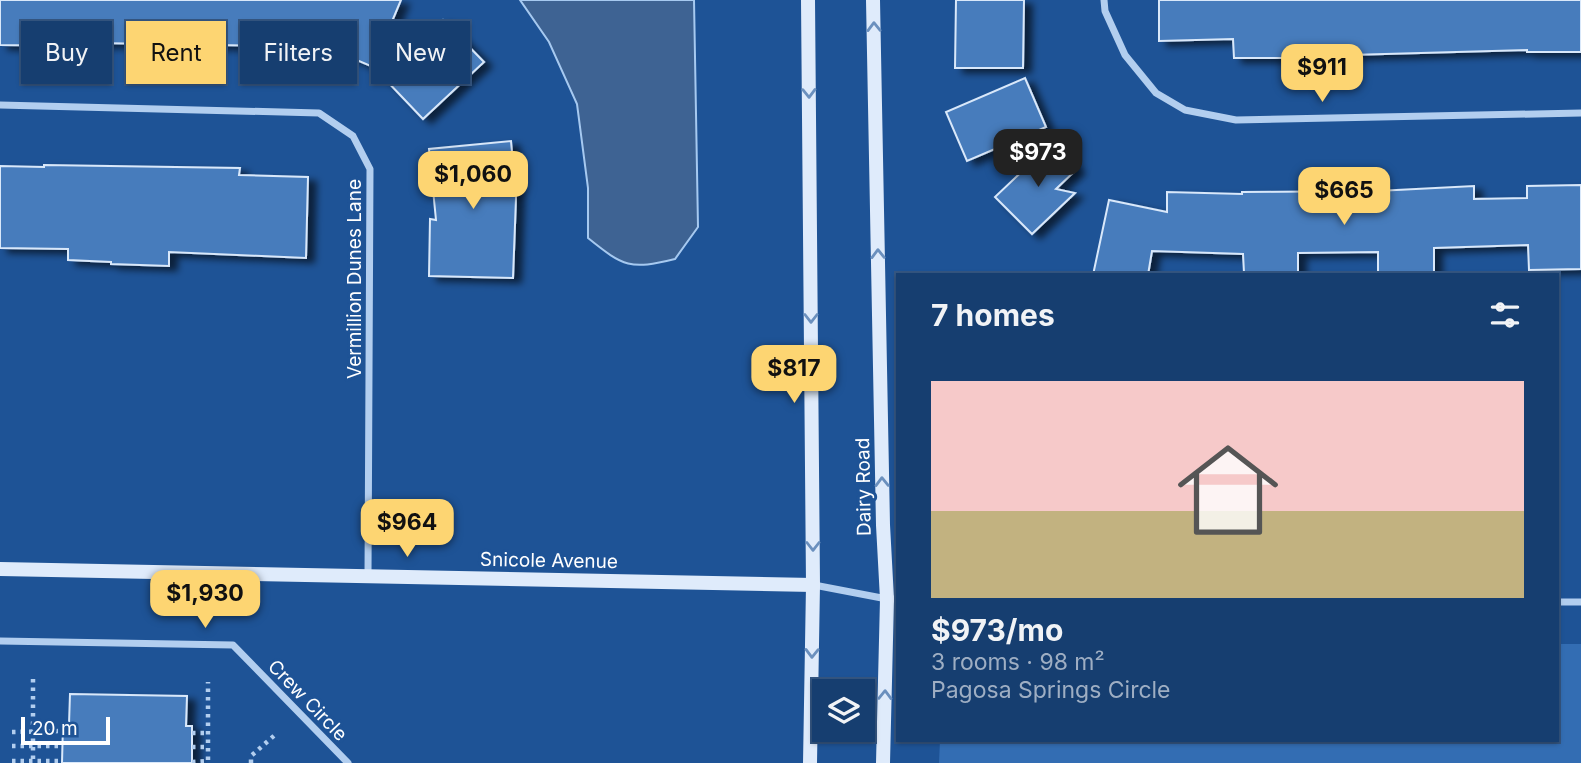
<!DOCTYPE html>
<html lang="en">
<head>
<meta charset="utf-8">
<style>
  :root { --surface:#163e70; --page:#234978; --text:#f1f3f6; --muted:#9eaec3; --line:#355783; --accent:#fdd572 }
  body { margin:0; font-family:Inter,sans-serif; background:var(--page); color:var(--text); height:100vh; display:flex; flex-direction:column; font-size:26px; white-space:nowrap }
  * { box-sizing:border-box; margin:0 }
  p { font-size:23px; color:var(--muted) }
  .icon { flex:none; width:38px; height:38px; fill:none; stroke:currentColor; stroke-width:2; stroke-linecap:round; stroke-linejoin:round }
  .map { position:relative; flex:1; overflow:hidden }
  .drawer { position:absolute; left:896px; top:273px; width:663px; height:469px; display:flex; flex-direction:column; background:var(--surface); border-radius:0px; box-shadow:0 2px 5px #0004,0 0 0 2px var(--line) }
  .drawer>* { flex:none }
  .top-card { position:absolute; left:21px; top:21px; width:665px; height:63px; display:flex; gap:14px }
  .controls { position:absolute; left:812px; top:679px; display:grid; gap:14px }
  .controls a { display:grid; place-items:center; width:63px; height:63px; border-radius:0px; background:var(--surface); box-shadow:0 2px 5px #0004,0 0 0 2px var(--line); font-size:35px }
  .scale { position:absolute; left:21px; bottom:18px; width:89px; box-sizing:border-box; padding-left:7px; border:4px solid #fff; border-top:0; font-size:19px; line-height:24px; white-space:nowrap; color:#fff; -webkit-text-stroke:5px #1e5396; paint-order:stroke }
  .price { position:absolute; translate:-50% -60px; padding:0 16px; border-radius:14px; background:var(--accent); color:#111; font-size:23px; line-height:46px; filter:drop-shadow(0 2px 4px #0008) }
  .price::after { content:''; position:absolute; left:50%; top:42px; width:21px; height:16px; margin-left:-10px; background:inherit; clip-path:polygon(0 0,100% 0,50% 100%) }
  .price.active { background:#222; color:#fff }
  ul { padding:0; list-style:none }
  li { display:grid; align-content:center; gap:14px; height:371px; padding:0 35px }
  li span { display:grid; place-items:center; height:217px; border-radius:0px; color:#555 }
  li>.icon { margin-inline-start:auto }
  span .icon { width:126px; height:126px; fill:#fffc; stroke-width:1 }
  li b { font-size:30px }
  h2 { display:flex; justify-content:space-between; align-items:center; height:84px; padding:0 35px; font-size:30px }
  .pill { padding:0 24px; border-radius:0px; background:var(--surface); box-shadow:0 2px 5px #0004,0 0 0 2px var(--line); font-size:24px; line-height:63px }
  .pill.active { background:var(--accent); color:#111 }
  .map>svg:first-child { display:block }
</style>
</head>
<body>
<div class="map">
<svg width="1581" height="763" viewBox="0 0 1581 763">
  <defs>
    <filter id="shadow"><feDropShadow dx="8" dy="4.5" stdDeviation="3.5" flood-color="#0009"/></filter>
  </defs>
  <rect width="100%" height="100%" fill="#1e5396"/>
  <path fill="#336db3" d="M1558,644H1581V763H939L940,740H1558Z"/>
  <path fill="#3e6393" stroke="#a6c9f0" stroke-width="2" d="M520,0H694L698,227L675,259C630,270 624,267 588,238V188L577,104L549,42Z"/>
  <g fill="#477cbc" stroke="#d9e8fa" stroke-width="2" filter="url(#shadow)">
    <path d="M0,0H401L373,67L326,47L97,43V46L0,45Z"/>
    <path d="M956,0H1024L1023,68H955Z"/>
    <path d="M1159,0H1581V52H1527V50L1350,55V58H1234L1233,39L1159,41Z"/>
    <path d="M443,20L484,62L423,119L383,77Z"/>
    <path d="M1025,78L1046,127L967,161L946,112Z"/>
    <path d="M511,141L516,198L513,278L429,276L430,219L436,220L429,149Z"/>
    <path d="M1052,143L1077,169L1056,189L1075,193L1032,234L995,197Z"/>
    <path d="M44,165L240,168L239,175L308,177L306,258L169,252V266L111,264V262L68,260V249L0,248V166L44,167Z"/>
    <path d="M1581,185V269L1529,270L1528,245L1434,248V272L1378,273V252L1298,253V272L1244,273L1243,254L1152,251L1148,275H1093L1109,200L1167,212V192L1242,194V192L1377,191L1474,186V199L1527,198V186Z"/>
    <path d="M70,694L187,696L186,726H192V763H62L63,724H69Z"/>
  </g>
  <g fill="none" stroke-linecap="round" stroke-linejoin="round">
    <g stroke="#b2ceef" stroke-width="4.5" stroke-dasharray="3.5 5" stroke-linecap="butt">
      <path d="M33,679V760"/>
      <path d="M12,732L63,731"/>
      <path d="M192,733H208"/>
      <path d="M12,746H63"/>
      <path d="M192,747H208"/>
      <path d="M12,761H62"/>
      <path d="M192,762L208,761V682"/>
      <path d="M251,763V756L276,734"/>
    </g>
    <g stroke="#b2ceef" stroke-width="7">
      <path d="M1104,0L1105,11L1125,55L1156,93L1185,110L1236,120L1581,113"/>
      <path d="M0,105L319,113L353,136L370,169L368,576"/>
      <path d="M814,585L887,599H898"/>
      <path d="M1558,602H1581"/>
      <path d="M0,641L233,645L348,763"/>
    </g>
    <g stroke="#dfebfb" stroke-width="14">
      <path d="M808,0L813,585L810,763"/>
      <path d="M873,0L883,525L887,599L883,763"/>
      <path d="M0,569L813,585"/>
    </g>
  </g>
  <defs><path id="oneway-chevron" d="M-2-3.5L2.5 0L-2 3.5" fill="none" stroke-width="1.6" stroke-linecap="round" stroke-linejoin="round" transform="scale(1.75)"/></defs>
  <g stroke="#6b90be">
    <use href="#oneway-chevron" transform="translate(874 27) rotate(-91)"/>
    <use href="#oneway-chevron" transform="translate(809 93) rotate(89)"/>
    <use href="#oneway-chevron" transform="translate(878 254) rotate(-91)"/>
    <use href="#oneway-chevron" transform="translate(811 318) rotate(90)"/>
    <use href="#oneway-chevron" transform="translate(882 482) rotate(-91)"/>
    <use href="#oneway-chevron" transform="translate(813 546) rotate(90)"/>
    <use href="#oneway-chevron" transform="translate(812 653) rotate(91)"/>
    <use href="#oneway-chevron" transform="translate(885 695) rotate(-89)"/>
  </g>
  <g text-anchor="middle" stroke-width="6" stroke-linejoin="round" paint-order="stroke">
    <g font-size="19" fill="#fff" stroke="#1e5396">
      <text transform="translate(354 279) rotate(-90)" y="7">Vermillion Dunes Lane</text>
      <text transform="translate(863 487) rotate(-91)" y="7">Dairy Road</text>
      <text transform="translate(549 560) rotate(1)" y="7">Snicole Avenue</text>
      <text transform="translate(308 700) rotate(46)" y="7">Crew Circle</text>
    </g>
  </g>
</svg>
<div class="controls">
<a><svg class="icon" aria-label="layers" viewBox="0 0 24 24"><path d="M12 4l9 5-9 5-9-5zM3 14l9 5 9-5"/></svg></a>
</div>
<div class="scale">20 m</div>
<b class="price" style="left:1322px;top:104px">$911</b>
<b class="price active" style="left:1038px;top:189px">$973</b>
<b class="price" style="left:473px;top:211px">$1,060</b>
<b class="price" style="left:1344px;top:227px">$665</b>
<b class="price" style="left:794px;top:405px">$817</b>
<b class="price" style="left:407px;top:559px">$964</b>
<b class="price" style="left:205px;top:630px">$1,930</b>
<div class="top-card">
<a class="pill">Buy</a>
<a class="pill active">Rent</a>
<a class="pill">Filters</a>
<a class="pill">New</a>
</div>
<section class="drawer">
<h2>7 homes<svg class="icon" aria-label="filters" viewBox="0 0 24 24"><path d="M4 7h16M4 17h16"/><circle cx="9" cy="7" r="2"/><circle cx="15" cy="17" r="2"/></svg></h2>
<ul>
<li><span style="background:linear-gradient(#f6c9c9 60%,#c2b280 0)"><svg class="icon" aria-label="home" viewBox="0 0 24 24"><path d="M3 11l9-7 9 7M6 9v11h12V9"/></svg></span><div><b>$973/mo</b><p>3 rooms · 98 m²</p><p>Pagosa Springs Circle</p></div></li>
</ul>
</section>
</div>
</body>
</html>
